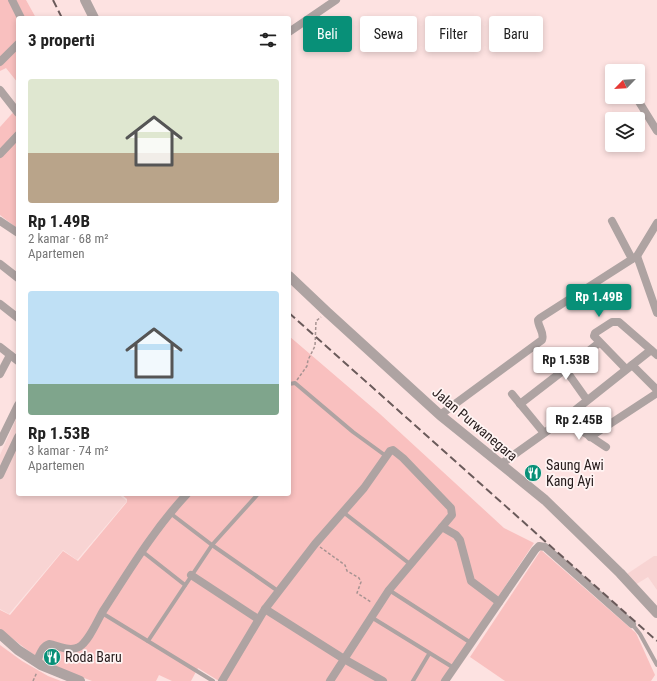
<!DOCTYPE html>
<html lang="id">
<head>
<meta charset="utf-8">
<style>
  :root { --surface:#fff; --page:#f2f2f2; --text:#222; --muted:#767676; --accent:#089078 }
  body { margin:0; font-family:"Roboto Condensed",sans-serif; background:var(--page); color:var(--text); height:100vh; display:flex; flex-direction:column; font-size:15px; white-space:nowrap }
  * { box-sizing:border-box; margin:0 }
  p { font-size:13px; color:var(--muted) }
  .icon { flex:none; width:22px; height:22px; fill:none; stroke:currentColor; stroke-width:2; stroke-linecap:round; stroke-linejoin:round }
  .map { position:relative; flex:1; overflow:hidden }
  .details { position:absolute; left:16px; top:16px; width:275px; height:480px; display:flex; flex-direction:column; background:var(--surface); border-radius:4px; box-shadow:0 2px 6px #0003 }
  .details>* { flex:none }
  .guide { position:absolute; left:303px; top:16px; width:294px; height:36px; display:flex; gap:8px }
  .needle { width:26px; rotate:245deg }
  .controls { position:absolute; left:605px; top:64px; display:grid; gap:8px }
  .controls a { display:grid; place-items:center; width:40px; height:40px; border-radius:4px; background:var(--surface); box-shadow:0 2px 6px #0003; font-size:20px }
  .price { position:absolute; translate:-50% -34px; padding:0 9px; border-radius:4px; background:#fff; color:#222; font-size:13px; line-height:26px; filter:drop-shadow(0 1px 2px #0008) }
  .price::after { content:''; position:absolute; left:50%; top:24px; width:12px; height:9px; margin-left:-6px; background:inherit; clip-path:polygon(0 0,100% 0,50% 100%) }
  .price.active { background:var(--accent); color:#fff }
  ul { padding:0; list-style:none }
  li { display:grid; align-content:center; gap:8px; height:212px; padding:0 12px }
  li span { display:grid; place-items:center; height:124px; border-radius:4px; color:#555 }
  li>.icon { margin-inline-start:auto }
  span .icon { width:72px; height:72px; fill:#fffc; stroke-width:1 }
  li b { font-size:17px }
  h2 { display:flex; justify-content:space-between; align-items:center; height:48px; padding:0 12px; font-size:17px }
  .tag { padding:0 14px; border-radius:4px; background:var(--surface); box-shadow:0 2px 6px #0003; font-size:14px; line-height:36px }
  .tag.active { background:var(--accent); color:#fff }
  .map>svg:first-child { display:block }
</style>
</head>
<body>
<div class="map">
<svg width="657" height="681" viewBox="0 0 657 681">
  <rect width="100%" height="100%" fill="#fde2e1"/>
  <g fill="#f8d4d3">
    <path d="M18,415V494H118L127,501L77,560L63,550L9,614L0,609V455Z"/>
    <path d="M654,556H657V590L648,577L635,585L627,574Z"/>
  </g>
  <g fill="#f9c0bf">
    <path d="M0,0H26L36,18H18V83L6,68L0,71Z"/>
    <path d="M18,107V229L0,215V127Z"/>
    <path d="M289,336L380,414L504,528L534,543L442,681H219L198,668L191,681H172L159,675L156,681H92L43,662L0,629V610L10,615L63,551L78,561L127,502V499L121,494H289Z"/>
    <path d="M541,550L636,633L655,675L651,681H505L470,657Z"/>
    <path d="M0,645L22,661L48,676L61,681H0Z"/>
  </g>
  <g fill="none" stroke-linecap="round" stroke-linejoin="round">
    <g stroke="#a79392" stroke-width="1.5" stroke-dasharray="3 2" stroke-linecap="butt">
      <path d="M297,380L307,366L308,360L315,346L316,321L321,317"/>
      <path d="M320,547L345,565L347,571L359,578L361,582L357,593L371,602"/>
      <path d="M33,681L37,672"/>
    </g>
    <g stroke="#aea3a2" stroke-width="4">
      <path d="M289,384L295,383L353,432L386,456"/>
      <path d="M343,512L410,564"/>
      <path d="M170,513L212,545L278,591"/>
      <path d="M143,552L185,585"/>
      <path d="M389,590L471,643"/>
      <path d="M102,613L213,681"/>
      <path d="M371,617L454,668"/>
      <path d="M632,624L640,634L657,665"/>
      <path d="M148,641L212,545L258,494"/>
      <path d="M413,681L429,654"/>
    </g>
    <g stroke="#aea3a2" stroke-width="8">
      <path d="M12,0L21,18"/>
      <path d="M289,32L336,0"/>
      <path d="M0,62L18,44"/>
      <path d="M0,90L18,113"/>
      <path d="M636,97L657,131"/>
      <path d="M0,154L18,135"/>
      <path d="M0,221L18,233"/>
      <path d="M612,221L632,259"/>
      <path d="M637,256L657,223"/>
      <path d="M0,264L18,278"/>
      <path d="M0,304L18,318"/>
      <path d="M0,347L18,361"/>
      <path d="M632,365L657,390"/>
      <path d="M565,369L587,400"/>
      <path d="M626,369L594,336L595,333L612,322H619L657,355"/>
      <path d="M0,374L10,355"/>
      <path d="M512,394L544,433"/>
      <path d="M520,404L599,343"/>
      <path d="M440,415L542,340C545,333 538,327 538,320L540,318L637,256L657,313"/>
      <path d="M564,419L606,447"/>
      <path d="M590,437L657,393"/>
      <path d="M0,442L18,405"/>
      <path d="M501,464L564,419L651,350"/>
      <path d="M0,475L18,437"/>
      <path d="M191,575L258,619"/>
      <path d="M265,609L344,659L383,681"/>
      <path d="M36,662C40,655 42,646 49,644C59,646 70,652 79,647C89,641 97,621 103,611C129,571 154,529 187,494"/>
      <path d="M222,681L265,609L315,544L364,488L390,451L393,450L403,458L451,508L452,515L442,527"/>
      <path d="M330,681L389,590L442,527L456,535L460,540L471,581L499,602"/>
      <path d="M445,681L535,550L539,546L545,547L632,624"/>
    </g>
    <g stroke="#aea3a2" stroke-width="10">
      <path d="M85,0L94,18"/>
      <path d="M289,276L327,312L440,415L545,500L620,573L657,613"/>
      <path d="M0,634L18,650L41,665L80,681"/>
    </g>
    <g stroke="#6a5a5a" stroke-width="2" stroke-dasharray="8 4" stroke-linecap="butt">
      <path d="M53,0L62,18"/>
      <path d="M289,313L657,641"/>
    </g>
  </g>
  <defs>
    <symbol id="restaurant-disc" viewBox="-11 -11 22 22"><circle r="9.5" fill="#089078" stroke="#fff4f3"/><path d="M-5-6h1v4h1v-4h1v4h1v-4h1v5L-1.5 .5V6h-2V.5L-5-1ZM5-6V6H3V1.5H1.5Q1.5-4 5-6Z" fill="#fff"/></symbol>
  </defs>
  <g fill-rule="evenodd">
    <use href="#restaurant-disc" x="523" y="463" width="20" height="20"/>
    <use href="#restaurant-disc" x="42" y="647" width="20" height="20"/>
  </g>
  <g text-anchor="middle" stroke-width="3.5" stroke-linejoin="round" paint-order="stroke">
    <g font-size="14" fill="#251b1b" stroke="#fff4f3">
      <text transform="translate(475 424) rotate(40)" y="5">Jalan Purwanegara</text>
    </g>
    <g font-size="14" fill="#251b1b" stroke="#fff4f3" text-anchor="start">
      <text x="546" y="470">Saung Awi<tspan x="546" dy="16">Kang Ayi</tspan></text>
      <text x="65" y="662">Roda Baru</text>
    </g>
  </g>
</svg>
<div class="controls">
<a><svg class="needle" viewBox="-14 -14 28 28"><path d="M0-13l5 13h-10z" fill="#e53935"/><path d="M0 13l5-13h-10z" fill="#767676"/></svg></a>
<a><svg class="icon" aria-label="layers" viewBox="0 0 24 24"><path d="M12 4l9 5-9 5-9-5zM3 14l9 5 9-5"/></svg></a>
</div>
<b class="price active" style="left:599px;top:318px">Rp 1.49B</b>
<b class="price" style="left:566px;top:381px">Rp 1.53B</b>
<b class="price" style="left:579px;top:441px">Rp 2.45B</b>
<div class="guide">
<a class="tag active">Beli</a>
<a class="tag">Sewa</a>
<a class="tag">Filter</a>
<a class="tag">Baru</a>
</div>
<section class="details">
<h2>3 properti<svg class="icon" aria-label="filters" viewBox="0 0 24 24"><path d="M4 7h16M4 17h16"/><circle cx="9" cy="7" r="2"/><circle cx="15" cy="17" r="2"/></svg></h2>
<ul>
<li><span style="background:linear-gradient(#dfe7d0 60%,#b9a48a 0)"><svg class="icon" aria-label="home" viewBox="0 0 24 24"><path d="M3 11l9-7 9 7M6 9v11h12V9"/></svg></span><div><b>Rp 1.49B</b><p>2 kamar · 68 m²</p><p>Apartemen</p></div></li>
<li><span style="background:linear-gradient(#bfe0f5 75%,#7fa58c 0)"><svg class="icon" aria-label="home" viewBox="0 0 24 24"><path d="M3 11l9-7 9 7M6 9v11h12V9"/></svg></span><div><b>Rp 1.53B</b><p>3 kamar · 74 m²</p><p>Apartemen</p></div></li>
</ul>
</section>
</div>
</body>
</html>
